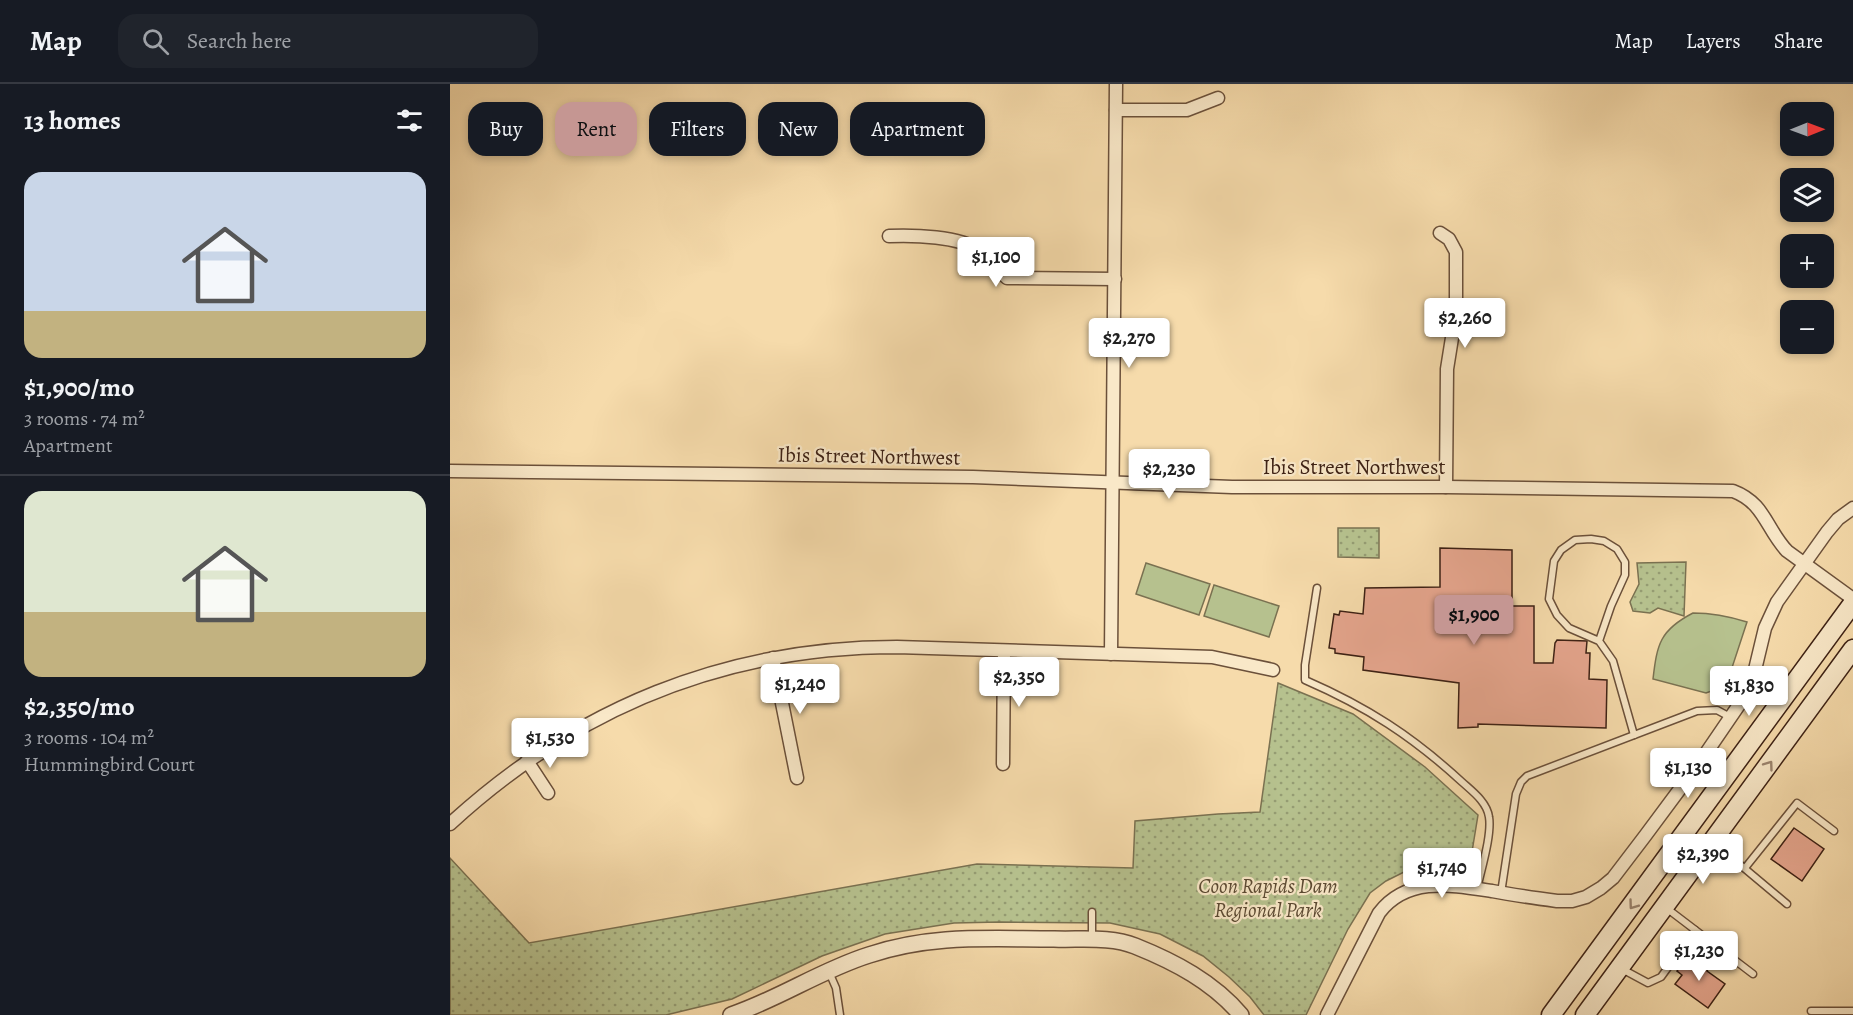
<!DOCTYPE html>
<html lang="en">
<head>
<meta charset="utf-8">
<style>
  :root { --surface:#171b24; --page:#20242c; --text:#f1f3f6; --muted:#9ea1a6; --line:#363941; --accent:#c59692 }
  body { margin:0; font-family:Alegreya,serif; background:var(--page); color:var(--text); height:100vh; display:flex; flex-direction:column; font-size:22px; white-space:nowrap }
  * { box-sizing:border-box; margin:0 }
  p { font-size:20px; color:var(--muted) }
  .icon { flex:none; width:33px; height:33px; fill:none; stroke:currentColor; stroke-width:2; stroke-linecap:round; stroke-linejoin:round }
  .map { position:relative; flex:1; overflow:hidden }
  .details { display:flex; flex-direction:column; background:var(--surface); width:450px }
  .details>* { flex:none }
  .hud { position:absolute; left:18px; top:18px; width:570px; height:54px; display:flex; gap:12px }
  .needle { width:39px; rotate:89deg }
  .buttons { position:absolute; left:1330px; top:18px; display:grid; gap:12px }
  .buttons a { display:grid; place-items:center; width:54px; height:54px; border-radius:12px; background:var(--surface); box-shadow:0 3px 9px #0003; font-size:30px }
  .price { position:absolute; translate:-50% -51px; padding:0 14px; border-radius:6px; background:#fff; color:#222; font-size:20px; line-height:39px; filter:drop-shadow(0 2px 3px #0008) }
  .price::after { content:''; position:absolute; left:50%; top:36px; width:18px; height:14px; margin-left:-9px; background:inherit; clip-path:polygon(0 0,100% 0,50% 100%) }
  .price.selected { background:var(--accent); color:#111 }
  ul { padding:0; list-style:none }
  li { display:grid; align-content:center; gap:12px; height:318px; padding:0 24px }
  li+li { border-top:2px solid var(--line) }
  li span { display:grid; place-items:center; height:186px; border-radius:18px; color:#555 }
  li>.icon { margin-inline-start:auto }
  span .icon { width:108px; height:108px; fill:#fffc; stroke-width:1 }
  li b { font-size:26px }
  h2 { display:flex; justify-content:space-between; align-items:center; height:72px; padding:0 24px; font-size:26px }
  .tag { padding:0 21px; border-radius:18px; background:var(--surface); box-shadow:0 3px 9px #0003; font-size:21px; line-height:54px }
  .tag.selected { background:var(--accent); color:#111 }
  header { display:flex; align-items:center; gap:36px; box-sizing:border-box; height:84px; padding:0 30px; background:var(--surface); border-bottom:2px solid var(--line) }
  header strong { font-size:28px }
  nav { display:flex; gap:33px; margin-inline-start:auto; font-size:21px }
  .search { width:420px; height:54px; background:var(--page); display:flex; align-items:center; gap:15px; box-sizing:border-box; padding:0 21px; border-radius:18px; color:var(--muted); font-size:22px }
  main { display:flex; flex:1; min-height:0 }
  .map>svg:first-child { display:block }
</style>
</head>
<body>
<header>
<strong>Map</strong>
<div class="search"><svg class="icon" aria-label="search" viewBox="0 0 24 24"><circle cx="10" cy="10" r="6"/><path d="M15 15l6 6"/></svg>Search here</div>
<nav><a>Map</a><a>Layers</a><a>Share</a></nav>
</header>
<main>
<section class="details">
<h2>13 homes<svg class="icon" aria-label="filters" viewBox="0 0 24 24"><path d="M4 7h16M4 17h16"/><circle cx="9" cy="7" r="2"/><circle cx="15" cy="17" r="2"/></svg></h2>
<ul>
<li><span style="background:linear-gradient(#c9d6e8 75%,#c2b280 0)"><svg class="icon" aria-label="home" viewBox="0 0 24 24"><path d="M3 11l9-7 9 7M6 9v11h12V9"/></svg></span><div><b>$1,900/mo</b><p>3 rooms · 74 m²</p><p>Apartment</p></div></li>
<li><span style="background:linear-gradient(#dfe7d0 65%,#c2b280 0)"><svg class="icon" aria-label="home" viewBox="0 0 24 24"><path d="M3 11l9-7 9 7M6 9v11h12V9"/></svg></span><div><b>$2,350/mo</b><p>3 rooms · 104 m²</p><p>Hummingbird Court</p></div></li>
</ul>
</section>
<div class="map">
<svg width="1403" height="931" viewBox="0 0 1403 931">
  <defs>
    <pattern id="park-dots" width="8" height="8" patternUnits="userSpaceOnUse" patternTransform="scale(1.5)"><rect width="8" height="8" fill="#b6c18e"/><path d="M2 2h.1M6 6h.1" fill="none" stroke="#959c73" stroke-width="1.8" stroke-linecap="round"/></pattern>
  </defs>
  <rect width="100%" height="100%" fill="#f6dbab"/>
  <filter id="stains"><feTurbulence type="fractalNoise" baseFrequency=".00333" numOctaves="4"/><feColorMatrix values="0 0 0 0 .2 0 0 0 0 .09 0 0 0 0 .02 0 0 0 .5 -.17"/></filter>
  <radialGradient id="worn" r=".72"><stop offset=".6" stop-color="#630" stop-opacity="0"/><stop offset="1" stop-color="#630" stop-opacity=".3"/></radialGradient>
  <g fill="#b6c18e" stroke="#7a7151" stroke-width="1.5">
    <path d="M696,479L760,500L749,531L686,510Z"/>
    <path d="M764,501L829,522L819,553L754,532Z"/>
    <path d="M1243,529C1263,529 1278,532 1297,538L1276,602L1256,609L1203,595C1207,560 1210,546 1243,529Z"/>
  </g>
  <g fill="url(#park-dots)" stroke="#7a7151" stroke-width="1.5">
    <path d="M888,444H929V474L888,473Z"/>
    <path d="M1236,478L1234,532L1208,524L1200,529L1183,527L1180,518L1189,500L1187,479Z"/>
    <path d="M828,599L903,630L975,683L1028,731L1019,786L975,782L954,788L936,797L920,809L898,845L856,931H814L800,913L779,893L753,872L710,850L660,839L550,838L504,839L435,850L372,872L282,915L216,931H0V774L79,859L527,780L683,784L685,737L768,730L810,728Z"/>
  </g>
  <g fill="#e5a58d" stroke="#3d2114" stroke-width="1.5">
    <path d="M990,464L1062,466V522H1084V579H1103L1105,559L1107,556L1137,557L1136,569H1140L1139,595L1157,596L1156,644L1028,640V643L1008,644L1009,599L913,586L914,573L885,569V565L879,564L884,530L889,531L890,527L913,530L915,504L990,503Z"/>
    <path d="M1344,744L1374,765L1352,797L1321,775Z"/>
    <path d="M1245,873L1259,883L1257,887L1275,900L1258,924L1225,900L1232,891L1227,887L1235,876L1240,879Z"/>
  </g>
  <g fill="none" stroke-linecap="round" stroke-linejoin="round">
    <defs>
      <g id="service">
        <path d="M867,504L855,581V596C917,623 962,652 1012,698C1022,707 1037,718 1039,733C1042,751 1031,786 1027,805"/>
        <path d="M1149,557L1161,522L1175,491V478L1167,465L1154,457L1141,455L1125,456L1111,466L1104,477L1099,515L1107,531L1119,544L1149,557L1163,577L1184,651"/>
        <path d="M1263,758L1337,820"/>
        <path d="M1295,784L1347,719L1384,747"/>
        <path d="M1051,809L1066,710L1071,698L1077,692L1247,627L1267,626L1280,633"/>
        <path d="M1215,823L1303,890"/>
        <path d="M642,855V828"/>
        <path d="M1172,885L1198,899L1211,893L1245,846"/>
        <path d="M379,888L386,904L390,931"/>
        <path d="M1361,927H1403"/>
      </g>
      <g id="minor">
        <path d="M666,26H737L768,14"/>
        <path d="M990,149L999,155L1006,168V229L997,285L996,403"/>
        <path d="M439,152C464,151 509,152 531,167C542,174 547,186 557,194L665,195"/>
        <path d="M0,387L523,393L782,403H996L1283,407C1315,419 1316,445 1337,467L1403,515"/>
        <path d="M661,570L666,0"/>
        <path d="M323,574L347,694"/>
        <path d="M77,677L98,709"/>
        <path d="M553,680L554,567"/>
        <path d="M0,740C126,624 276,563 447,563L762,573L823,586"/>
        <path d="M877,931L929,829C957,792 1002,801 1042,807C1063,811 1085,814 1107,817H1122L1136,813L1151,804L1163,794L1195,752L1250,678L1293,615L1303,594L1315,544L1327,518L1377,448L1388,435L1403,424"/>
      </g>
      <path id="tertiary" d="M281,931C329,915 371,886 419,871C482,850 539,855 604,855C630,856 661,852 685,862C725,878 763,898 791,931"/>
      <g id="secondary">
        <path d="M1101,931L1403,519"/>
        <path d="M1135,931L1403,565"/>
      </g>
    </defs>
    <use href="#service" stroke="#6b503a" stroke-width="9"/>
    <use href="#minor" stroke="#6b503a" stroke-width="15"/>
    <use href="#tertiary" stroke="#6b503a" stroke-width="18"/>
    <use href="#secondary" stroke="#3d2114" stroke-width="21"/>
    <use href="#service" stroke="#f9e8c8" stroke-width="6"/>
    <use href="#minor" stroke="#f9e8c8" stroke-width="12"/>
    <use href="#tertiary" stroke="#f9e8c8" stroke-width="15"/>
    <use href="#secondary" stroke="#f9e8c8" stroke-width="18"/>
  </g>
  <defs><path id="oneway-chevron" d="M-2-3.5L2.5 0L-2 3.5" fill="none" stroke-width="1.6" stroke-linecap="round" stroke-linejoin="round" transform="scale(1.5)"/></defs>
  <g stroke="#9b846e">
    <use href="#oneway-chevron" transform="translate(1319 681) rotate(-54)"/>
    <use href="#oneway-chevron" transform="translate(1183 821) rotate(126)"/>
  </g>
  <g text-anchor="middle" stroke-width="4.5" stroke-linejoin="round" paint-order="stroke">
    <g font-size="21" fill="#3d2114" stroke="#f9e8c8">
      <text transform="translate(419 372) rotate(1)" y="7">Ibis Street Northwest</text>
      <text x="904" y="390">Ibis Street Northwest</text>
    </g>
    <g font-size="21" font-style="italic" fill="#5b4932" stroke="#f9e8c8">
      <text x="818" y="809">Coon Rapids Dam<tspan x="818" dy="24">Regional Park</tspan></text>
    </g>
  </g>
  <rect width="100%" height="100%" filter="url(#stains)"/>
  <rect width="100%" height="100%" fill="url(#worn)"/>
</svg>
<div class="buttons">
<a><svg class="needle" viewBox="-14 -14 28 28"><path d="M0-13l5 13h-10z" fill="#e53935"/><path d="M0 13l5-13h-10z" fill="#9ea1a6"/></svg></a>
<a><svg class="icon" aria-label="layers" viewBox="0 0 24 24"><path d="M12 4l9 5-9 5-9-5zM3 14l9 5 9-5"/></svg></a>
<a>+</a>
<a>−</a>
</div>
<b class="price" style="left:546px;top:204px">$1,100</b>
<b class="price" style="left:1015px;top:265px">$2,260</b>
<b class="price" style="left:679px;top:285px">$2,270</b>
<b class="price" style="left:719px;top:416px">$2,230</b>
<b class="price selected" style="left:1024px;top:562px">$1,900</b>
<b class="price" style="left:569px;top:624px">$2,350</b>
<b class="price" style="left:350px;top:631px">$1,240</b>
<b class="price" style="left:1299px;top:633px">$1,830</b>
<b class="price" style="left:100px;top:685px">$1,530</b>
<b class="price" style="left:1238px;top:715px">$1,130</b>
<b class="price" style="left:1253px;top:801px">$2,390</b>
<b class="price" style="left:992px;top:815px">$1,740</b>
<b class="price" style="left:1249px;top:898px">$1,230</b>
<div class="hud">
<a class="tag">Buy</a>
<a class="tag selected">Rent</a>
<a class="tag">Filters</a>
<a class="tag">New</a>
<a class="tag">Apartment</a>
</div>
</div>
</main>
</body>
</html>
